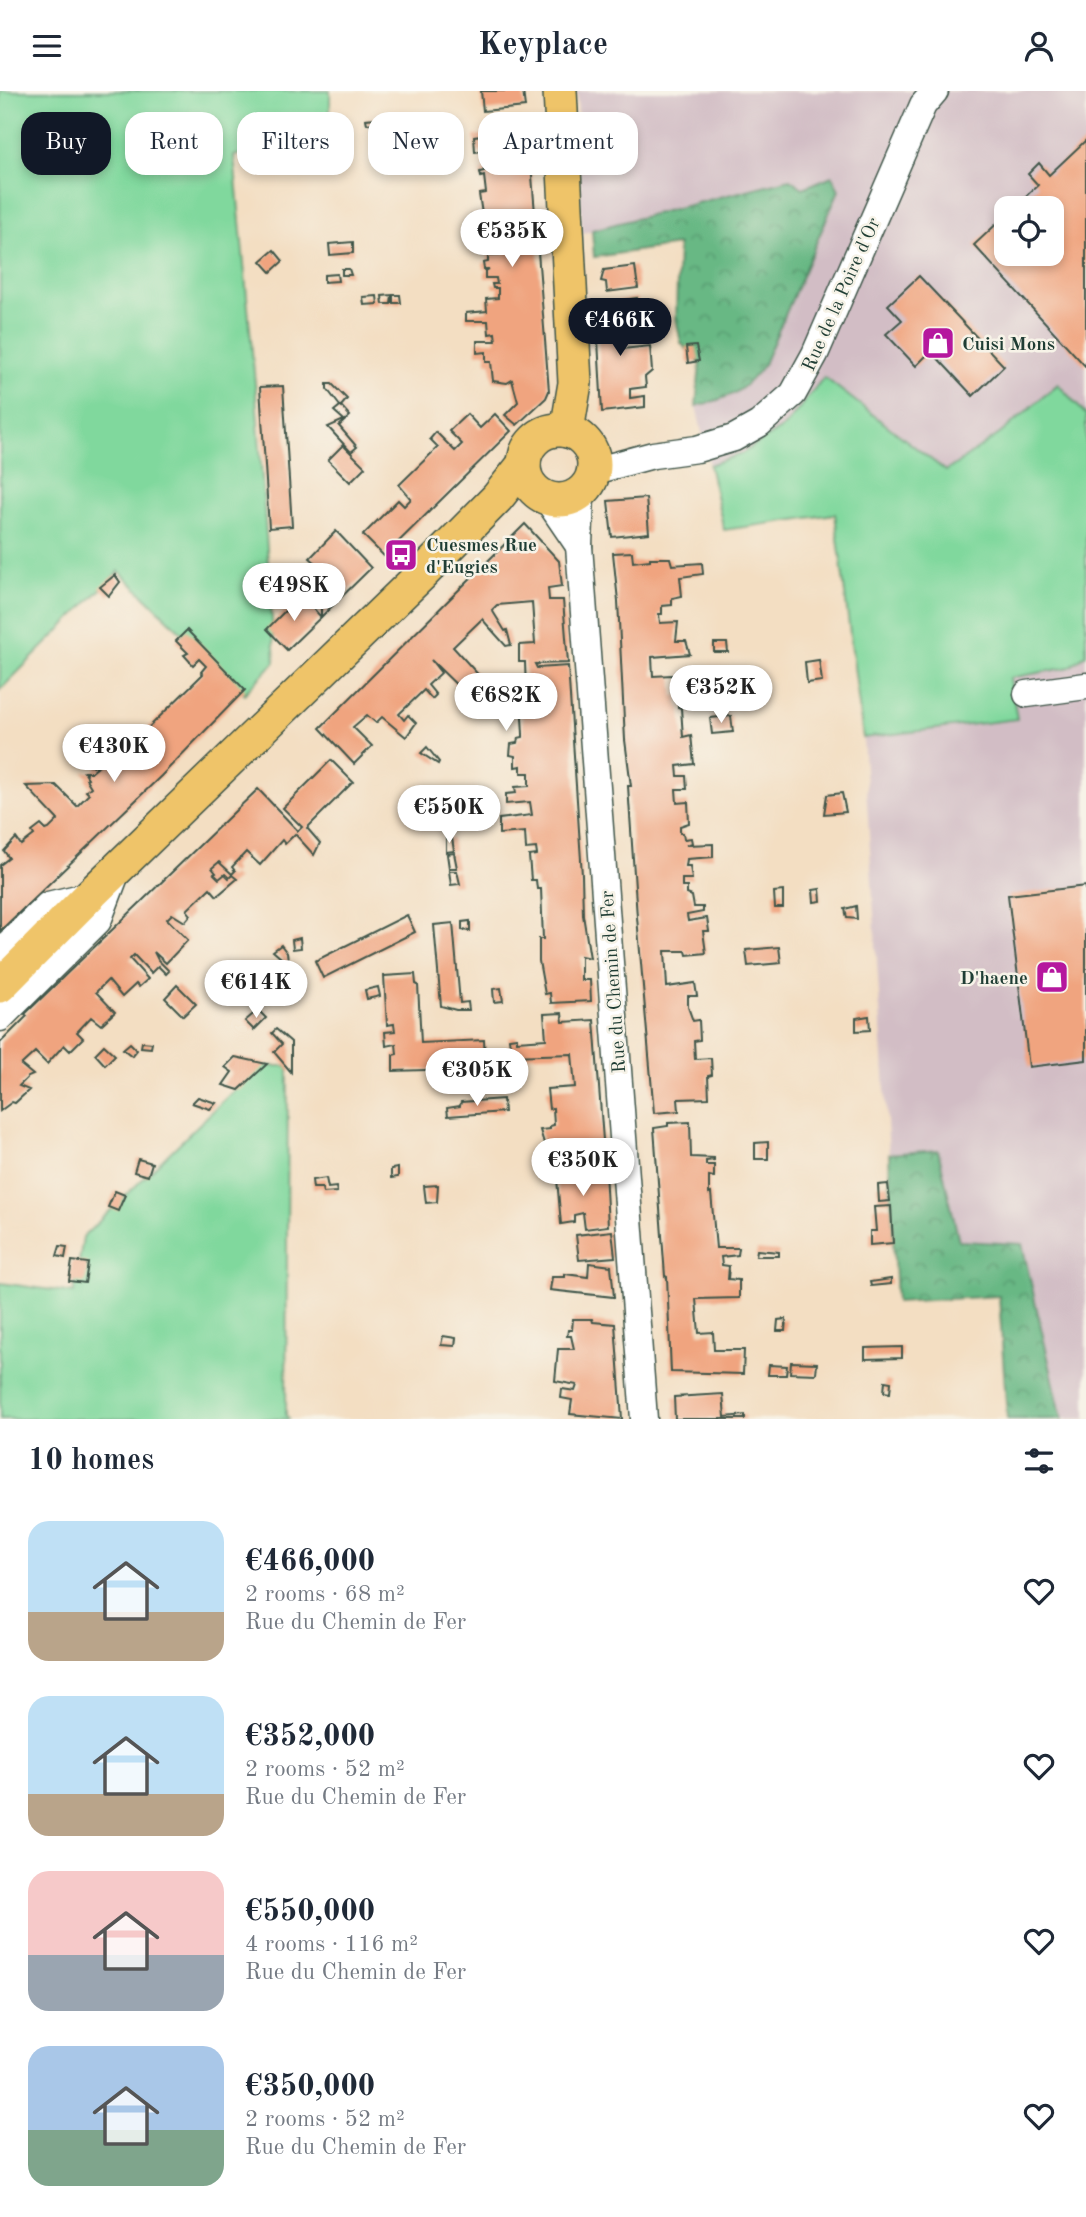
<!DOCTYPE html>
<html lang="en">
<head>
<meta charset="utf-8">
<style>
  :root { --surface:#fff; --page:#f6f6f7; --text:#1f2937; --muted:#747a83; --accent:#111827 }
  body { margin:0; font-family:"Old Standard TT",serif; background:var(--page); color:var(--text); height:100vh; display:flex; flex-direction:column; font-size:26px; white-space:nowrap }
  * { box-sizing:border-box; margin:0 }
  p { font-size:23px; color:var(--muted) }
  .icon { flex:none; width:38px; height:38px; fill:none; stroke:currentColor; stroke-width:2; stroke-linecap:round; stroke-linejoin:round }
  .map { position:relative; height:1328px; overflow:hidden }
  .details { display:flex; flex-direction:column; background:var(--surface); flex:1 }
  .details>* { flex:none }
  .top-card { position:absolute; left:21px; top:21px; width:700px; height:63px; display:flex; gap:14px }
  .tools { position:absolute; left:994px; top:105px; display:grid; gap:14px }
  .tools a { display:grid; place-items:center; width:70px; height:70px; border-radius:14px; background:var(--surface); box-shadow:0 4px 10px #0003; font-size:35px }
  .price { position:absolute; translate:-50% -60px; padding:0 16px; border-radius:24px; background:#fff; color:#222; font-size:23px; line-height:46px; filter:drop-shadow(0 2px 4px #0008) }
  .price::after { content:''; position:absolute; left:50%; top:42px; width:21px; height:16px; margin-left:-10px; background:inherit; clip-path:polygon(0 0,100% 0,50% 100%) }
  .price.selected { background:var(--accent); color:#fff }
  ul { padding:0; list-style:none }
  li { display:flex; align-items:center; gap:21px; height:175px; padding:0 28px }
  li span { display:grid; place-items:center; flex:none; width:196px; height:140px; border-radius:21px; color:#555 }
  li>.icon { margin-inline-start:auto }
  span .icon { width:84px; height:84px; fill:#fffc; stroke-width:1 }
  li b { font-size:30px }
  h2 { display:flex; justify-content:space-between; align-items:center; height:84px; padding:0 28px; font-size:30px }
  .pill { padding:0 24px; border-radius:21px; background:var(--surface); box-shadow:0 4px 10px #0003; font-size:24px; line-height:63px }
  .pill.selected { background:var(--accent); color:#fff }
  header { display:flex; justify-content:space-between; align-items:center; height:91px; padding:0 28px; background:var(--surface); font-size:32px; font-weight:700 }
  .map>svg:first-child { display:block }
</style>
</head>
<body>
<header><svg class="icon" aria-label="menu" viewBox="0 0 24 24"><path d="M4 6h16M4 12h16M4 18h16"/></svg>Keyplace<svg class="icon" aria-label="person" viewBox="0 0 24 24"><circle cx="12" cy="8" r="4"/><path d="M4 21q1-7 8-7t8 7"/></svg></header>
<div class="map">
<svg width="1086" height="1328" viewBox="0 0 1086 1328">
  <defs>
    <pattern id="forest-crowns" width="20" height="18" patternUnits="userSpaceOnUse" patternTransform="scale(1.75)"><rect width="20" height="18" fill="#68b884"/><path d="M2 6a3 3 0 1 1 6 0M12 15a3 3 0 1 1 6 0" fill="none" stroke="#55976d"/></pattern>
  </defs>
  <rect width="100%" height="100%" fill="#f7f3e8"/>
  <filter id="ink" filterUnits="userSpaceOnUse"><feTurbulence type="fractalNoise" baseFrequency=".0143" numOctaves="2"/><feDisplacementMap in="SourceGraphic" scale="14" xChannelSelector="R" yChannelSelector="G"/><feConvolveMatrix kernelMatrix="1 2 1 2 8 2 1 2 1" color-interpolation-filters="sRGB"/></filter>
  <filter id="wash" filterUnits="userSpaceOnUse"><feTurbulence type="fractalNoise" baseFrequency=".00686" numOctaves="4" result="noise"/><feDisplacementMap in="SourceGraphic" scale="28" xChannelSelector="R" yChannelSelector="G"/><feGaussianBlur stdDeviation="1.57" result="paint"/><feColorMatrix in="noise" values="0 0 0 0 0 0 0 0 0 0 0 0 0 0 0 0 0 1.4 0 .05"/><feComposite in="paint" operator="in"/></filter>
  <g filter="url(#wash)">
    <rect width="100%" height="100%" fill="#f3dec2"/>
    <path fill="#d2bdc5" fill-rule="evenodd" d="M577,0H1086V1328H1007L999,1205L896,1211L889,1063L863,647L835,423L724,439L696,315L700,273L679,154L594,166L592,140L582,142ZM1006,117H1052V163H1006Z"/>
    <g fill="#80d89d" stroke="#508a68" stroke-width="2">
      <path d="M0,0H330V40L234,65L256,303L275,571L244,603L119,480L0,599Z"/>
      <path d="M824,286L946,380L1001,342L1058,293L1086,324V563L1070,576L1010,587L1017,628L863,647L835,423L724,439L709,374L741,363L785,335Z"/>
      <path d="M259,975H288L286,1324L289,1328H0V1192L74,1202L83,1146Z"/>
    </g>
    <g fill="url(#forest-crowns)" stroke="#447a5c" stroke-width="2">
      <path d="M832,85L839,99L764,273C742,303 731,306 696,315L700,273L681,252L676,228L678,154L594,166L592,139L790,88L803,97Z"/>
      <path d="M938,1059L959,1150L1022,1153L1062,1328H1007L999,1205L896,1211L889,1063Z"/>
    </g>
    <g id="blocks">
      <g fill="#f0a47f">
        <path d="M481,0H523L525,16L483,20Z"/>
        <path d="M397,25L398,38L381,40V31L367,33L366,28Z"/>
        <path d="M528,34L549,300L546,307L517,334L505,324L518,311L512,289L507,292L493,290L491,271H486V261L477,262V250H496L495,242L489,243L488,230H466V222L487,220L486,208L498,207V197H493L492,193H497L496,187H485V180L489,178H484L483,172L488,171V164L505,163V160L487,161V150H479L478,138L472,137L471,124L482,123L479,103L486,102L484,85L481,86L480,81L484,80L483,60L475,61L474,45L482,44V40Z"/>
        <path d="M1086,49V276L974,154L1006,124V163H1052V117H1013L1038,94L1028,83L1039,72L1049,84Z"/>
        <path d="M353,151V162L330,164L329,153Z"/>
        <path d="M274,159L283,170L271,181L261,170Z"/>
        <path d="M635,175L638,197L607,201L606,191L601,190L604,179Z"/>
        <path d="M342,178H349L351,184H342Z"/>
        <path d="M337,183L338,190L324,191V184Z"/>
        <path d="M919,185L1004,275L973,305L931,260L916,275L886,243L902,229L888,214Z"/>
        <path d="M392,204L391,213H383L382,205Z"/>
        <path d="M393,204H400L401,212H393Z"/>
        <path d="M377,205L378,213L364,214L363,206Z"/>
        <path d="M637,207L639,227L621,231L623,258L650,255L652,280L645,286L646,296L630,298V307L645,305V316L602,321L596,213Z"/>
        <path d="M696,255L699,270L688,272L686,256Z"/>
        <path d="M327,293H332L347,308L341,315L350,325L339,335L357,356L351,361L328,336L344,329L334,320L340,315L327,298Z"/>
        <path d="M283,295L292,435L269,437L260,296Z"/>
        <path d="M467,323L480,337L495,323L511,340L384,465L363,444L398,409L404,415L411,408L399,394L438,356L430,348L436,341L455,360L462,353L449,340Z"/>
        <path d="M343,354L365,376L350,391L328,369Z"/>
        <path d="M646,407L649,442L612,446L608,410Z"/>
        <path d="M525,433L559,470L562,495L548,497L549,509H563L568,572L535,573L537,577L568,575L582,784L583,824L590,867L581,865V889H590L591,910L551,912L550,902L545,903L539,870V848H543L541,798H537L536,789H531L529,765L537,764L536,757L526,758L525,741L499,743V728L532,724L530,711L506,713V703L516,702L515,696L529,695V682H521V675L515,676V665L510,664L511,653L517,652L518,647L523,646V643L521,609H514V600L526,599L525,571H519V554L535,553L532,511L497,514L492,519L505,540L507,539L511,554L506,555L482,528L453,556L484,590L468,605L431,569L441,582L428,594L436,604L432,608L424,599L399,623L404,629L408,624L416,632L406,646L382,626L376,632L367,624L353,636L372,655L354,673L320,637Z"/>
        <path d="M336,440L371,477L321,526V504H316L317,473L310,467Z"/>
        <path d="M632,461L633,471L650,469V467H670L672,474L702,472L703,483L680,486L682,505L672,507V514L662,515V523H659L660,532L678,531L676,550H686L690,563L652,566L653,585L672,584L674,605L678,604V616L681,617L683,646L691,644L694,673L677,675L678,685H686L687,698H676L677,712L688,711L689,732L680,735V742H683L684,748L691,747L692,752L686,754L713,753V766L687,768L686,775H690L692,788H682V796H687V803L692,805L694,816H703V821L687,824L688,830L707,827L709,840H703L706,862L687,864L686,860H665L667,896L695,892L697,905H688V916L693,930L699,929L700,949L694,950L695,968L711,967L712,984L708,985L709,1007L678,1008L679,1020L654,1022L637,826L628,695H631L625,649L618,510L613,462Z"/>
        <path d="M115,484L120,491L109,505L100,496Z"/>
        <path d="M301,504L321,526L287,559L267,538Z"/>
        <path d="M187,539L245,599L161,685L0,840V774L9,767L4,760L16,747L21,754L34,744L32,741L41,734L46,739L49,738L58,729L26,695L56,694L77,715L89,703L86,700L91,696L86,688L88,687L84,681H92L98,676L89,674L93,660L95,661L104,652L112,660L139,636L144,641L203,583L201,581L206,575L199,568L193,574L184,564L188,562L176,550Z"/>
        <path d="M714,552H727L728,561H714Z"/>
        <path d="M819,569L822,590L807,592L805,571Z"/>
        <path d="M731,625L733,641L712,643L710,627Z"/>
        <path d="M427,656L439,671L438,673L421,662Z"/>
        <path d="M331,669L353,691L307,737L320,752L314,764L295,743L285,753L282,749L260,774L246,761L232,776L235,780L232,783L219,771L212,777L216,782L214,783L219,788L225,783L229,787L232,784L237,788L217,805L210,797L187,819L191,824L185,831L172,823L167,828L188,849L166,872L154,861L158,869L169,880L166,883L158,875L151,882L134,864L130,868L148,888L139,896L136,893L122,906L108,889L96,901L115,921L101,934L91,926L77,941L83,947L70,960L64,954L47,973L35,961L21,974L33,984L28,986L19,995L29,999L15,1012L12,1011L0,1020V952L27,925L25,923L258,698L298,740L302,736L283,717Z"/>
        <path d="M842,702L846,721L824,723L827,704Z"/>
        <path d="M446,747H452L454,760L446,761Z"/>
        <path d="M454,762L457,777H449L447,763Z"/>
        <path d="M449,780H457L460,793L451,794Z"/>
        <path d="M1086,795V969L1029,976L1008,804Z"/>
        <path d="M820,798L821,810L814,811L813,799Z"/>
        <path d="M783,800V817H775L774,801Z"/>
        <path d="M856,815L857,828L847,827L845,818Z"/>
        <path d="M407,824L415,841L323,887L315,870Z"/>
        <path d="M470,830V840L462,839V831Z"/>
        <path d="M453,832L460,912L468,911L469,919H456L441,915L434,834Z"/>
        <path d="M300,847L301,857L293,858L292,849Z"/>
        <path d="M281,854L287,862L289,874L273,860Z"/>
        <path d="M779,856L781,872L748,875L746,859Z"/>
        <path d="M415,883L416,893L418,894L421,952L484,949L485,967L459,968V978L393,980V964L397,963L396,953L386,955L385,941L395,940L394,933L387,934L384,885Z"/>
        <path d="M177,894L196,913L183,925L165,907Z"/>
        <path d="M378,896L380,905L367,908L365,899Z"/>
        <path d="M501,897L503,910L494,911L493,898Z"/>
        <path d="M258,919L266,927L254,939L245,930Z"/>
        <path d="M562,922L563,931L594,929L605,1076L552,1080L551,1071H544L543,1060L546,1059L540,1039L550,1038V1035L554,1034L553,1017L549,1018L547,998L575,996L572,963L511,965L509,947L517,946V950L546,948L544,923Z"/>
        <path d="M869,925L870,939L856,940V927Z"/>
        <path d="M276,938L291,951V981L274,961L282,953L272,942Z"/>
        <path d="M142,951L152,952L151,957L141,956Z"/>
        <path d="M130,952L137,959L132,965L123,958Z"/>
        <path d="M104,954L115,964L105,974L95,963Z"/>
        <path d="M235,966L267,973L239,999L223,994L232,981L225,976Z"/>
        <path d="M198,1006L216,1012L210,1018L192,1012Z"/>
        <path d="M503,1008L504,1021L448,1025L447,1017L460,1015L461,1011Z"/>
        <path d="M690,1031L691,1066L714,1067V1069L706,1070V1074H714V1086L709,1085V1103L711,1102L716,1157H739L738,1164L721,1166L722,1174L729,1175L728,1188L739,1189V1207L696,1208L699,1242L713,1241L714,1259H744L743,1283L671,1281L667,1186L665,1185L654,1037L668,1035V1032Z"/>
        <path d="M768,1051V1068H755V1052Z"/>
        <path d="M138,1068L152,1072L148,1085L134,1081Z"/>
        <path d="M398,1077V1086L391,1087V1078Z"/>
        <path d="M605,1080L608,1135L585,1138L583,1122L574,1124V1131L561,1133L557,1088L550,1089V1086Z"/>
        <path d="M326,1087L328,1097L336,1096L337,1101L323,1102L322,1097H313L312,1089Z"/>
        <path d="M888,1093L890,1110L879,1111L878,1094Z"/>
        <path d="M438,1094L437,1111L426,1112L424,1095Z"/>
        <path d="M115,1100L125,1104L118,1120L108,1116Z"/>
        <path d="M891,1115L893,1152L870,1154V1140H876L874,1116Z"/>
        <path d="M612,1140L615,1166L579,1169L576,1144Z"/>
        <path d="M60,1155L67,1156L65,1167L57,1165Z"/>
        <path d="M757,1159L779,1161V1165H756Z"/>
        <path d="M72,1170L88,1172L85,1192L69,1190Z"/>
        <path d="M589,1172L611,1175L614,1206L550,1199L552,1186H565V1183L588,1186Z"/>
        <path d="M891,1188V1193L871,1195L870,1191Z"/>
        <path d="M573,1228H592L593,1231L615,1233L622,1328L570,1323L572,1309L561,1307L562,1298L575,1300L577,1294L555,1290L558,1258H574L571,1245H567L568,1239H572Z"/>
        <path d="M786,1228L785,1240H777L778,1229Z"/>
        <path d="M443,1245L456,1247L455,1255L441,1254Z"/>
        <path d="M902,1256V1267L865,1268V1257Z"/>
        <path d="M791,1271L817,1272L816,1283L790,1282Z"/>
        <path d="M769,1274L787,1275L786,1284H768Z"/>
        <path d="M885,1290L891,1291L890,1302L884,1301Z"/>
        <path d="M723,1303L725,1326L745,1324V1328H675L674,1306Z"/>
      </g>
    </g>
  </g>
  <g filter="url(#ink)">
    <use href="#blocks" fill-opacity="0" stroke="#3f5549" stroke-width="2"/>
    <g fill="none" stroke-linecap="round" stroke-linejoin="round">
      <defs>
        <g id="minor">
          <path d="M594,380L653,364L697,358L734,347L759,333L793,303L815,263L923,14L935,0"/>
          <path d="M581,403L579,455L644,1328"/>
          <path d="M547,408L579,455"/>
          <path d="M1027,603L1086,595"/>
          <path d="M0,861L48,814L90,804"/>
          <path d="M0,927L98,830L117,780"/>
        </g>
        <g id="major">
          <path d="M560,0L575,292L567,340"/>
          <circle cx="559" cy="374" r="35"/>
          <path d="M0,895L90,804L420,485L497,407L524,373"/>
        </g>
      </defs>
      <use href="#minor" stroke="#3f5549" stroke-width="29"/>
      <use href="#major" stroke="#3f5549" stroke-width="36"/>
      <use href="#minor" stroke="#fff" stroke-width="26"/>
      <use href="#major" stroke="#efc469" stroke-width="33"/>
    </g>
  </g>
  <defs>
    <symbol id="shop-square" viewBox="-11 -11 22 22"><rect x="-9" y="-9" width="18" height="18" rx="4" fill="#b5179e" stroke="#f7f3e8"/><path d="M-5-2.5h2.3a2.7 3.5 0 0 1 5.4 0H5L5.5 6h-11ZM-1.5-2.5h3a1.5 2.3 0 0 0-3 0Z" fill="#fff"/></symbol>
    <symbol id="bus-square" viewBox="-11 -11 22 22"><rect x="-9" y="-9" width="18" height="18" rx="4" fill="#b5179e" stroke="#f7f3e8"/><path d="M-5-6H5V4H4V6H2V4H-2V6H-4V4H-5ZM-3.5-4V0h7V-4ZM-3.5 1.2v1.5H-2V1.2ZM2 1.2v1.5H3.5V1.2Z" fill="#fff"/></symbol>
  </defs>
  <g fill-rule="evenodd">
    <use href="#shop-square" x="919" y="233" width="38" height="38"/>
    <use href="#bus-square" x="382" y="445" width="38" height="38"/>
    <use href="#shop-square" x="1033" y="867" width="38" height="38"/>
  </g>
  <g text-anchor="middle" stroke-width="5" stroke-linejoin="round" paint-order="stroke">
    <g font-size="19" fill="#1f3d34" stroke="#f7f3e8">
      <text transform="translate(840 203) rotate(-66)" y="7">Rue de la Poire d'Or</text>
      <text transform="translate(612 891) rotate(-94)" y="7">Rue du Chemin de Fer</text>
    </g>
    <g font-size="19" font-weight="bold" fill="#1f3d34" stroke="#f7f3e8" text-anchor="start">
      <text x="962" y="259">Cuisi Mons</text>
      <text x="426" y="460">Cuesmes Rue<tspan x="426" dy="22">d'Eugies</tspan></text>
      <text x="1028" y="893" text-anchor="end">D'haene</text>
    </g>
  </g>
</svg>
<div class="tools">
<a><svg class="icon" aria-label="locate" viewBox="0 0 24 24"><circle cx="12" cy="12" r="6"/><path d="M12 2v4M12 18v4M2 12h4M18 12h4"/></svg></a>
</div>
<b class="price" style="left:512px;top:178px">€535K</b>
<b class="price selected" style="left:620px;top:267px">€466K</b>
<b class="price" style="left:294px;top:532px">€498K</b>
<b class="price" style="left:721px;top:634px">€352K</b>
<b class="price" style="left:506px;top:642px">€682K</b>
<b class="price" style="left:114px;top:693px">€430K</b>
<b class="price" style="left:449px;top:754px">€550K</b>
<b class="price" style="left:256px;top:929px">€614K</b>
<b class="price" style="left:477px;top:1017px">€305K</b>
<b class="price" style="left:583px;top:1107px">€350K</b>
<div class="top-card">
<a class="pill selected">Buy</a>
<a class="pill">Rent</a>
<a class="pill">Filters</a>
<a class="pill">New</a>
<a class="pill">Apartment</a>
</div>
</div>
<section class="details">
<h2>10 homes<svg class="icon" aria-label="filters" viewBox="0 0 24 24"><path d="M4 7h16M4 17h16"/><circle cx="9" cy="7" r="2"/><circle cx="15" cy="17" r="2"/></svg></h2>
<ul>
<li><span style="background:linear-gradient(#bfe0f5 65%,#b9a48a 0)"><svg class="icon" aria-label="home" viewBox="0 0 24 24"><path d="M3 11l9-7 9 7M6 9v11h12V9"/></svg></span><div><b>€466,000</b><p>2 rooms · 68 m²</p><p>Rue du Chemin de Fer</p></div><svg class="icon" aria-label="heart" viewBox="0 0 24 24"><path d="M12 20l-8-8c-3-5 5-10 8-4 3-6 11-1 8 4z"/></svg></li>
<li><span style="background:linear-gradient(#bfe0f5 70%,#b9a48a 0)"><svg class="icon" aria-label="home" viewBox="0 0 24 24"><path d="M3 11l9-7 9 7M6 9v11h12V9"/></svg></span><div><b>€352,000</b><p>2 rooms · 52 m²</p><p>Rue du Chemin de Fer</p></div><svg class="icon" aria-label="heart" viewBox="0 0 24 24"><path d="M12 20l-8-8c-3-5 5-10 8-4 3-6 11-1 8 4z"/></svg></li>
<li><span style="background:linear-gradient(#f6c9c9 60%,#9aa5b1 0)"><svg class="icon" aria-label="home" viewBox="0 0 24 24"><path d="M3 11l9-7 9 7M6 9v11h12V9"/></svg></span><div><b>€550,000</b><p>4 rooms · 116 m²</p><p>Rue du Chemin de Fer</p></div><svg class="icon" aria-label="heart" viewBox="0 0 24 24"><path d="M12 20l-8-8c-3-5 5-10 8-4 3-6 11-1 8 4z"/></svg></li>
<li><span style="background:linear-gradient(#a9c7e8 60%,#7fa58c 0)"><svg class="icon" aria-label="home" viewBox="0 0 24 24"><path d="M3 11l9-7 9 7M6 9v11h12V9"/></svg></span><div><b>€350,000</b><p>2 rooms · 52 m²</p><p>Rue du Chemin de Fer</p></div><svg class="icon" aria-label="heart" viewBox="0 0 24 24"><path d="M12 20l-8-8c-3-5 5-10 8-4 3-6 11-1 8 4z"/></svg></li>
</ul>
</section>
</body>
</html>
